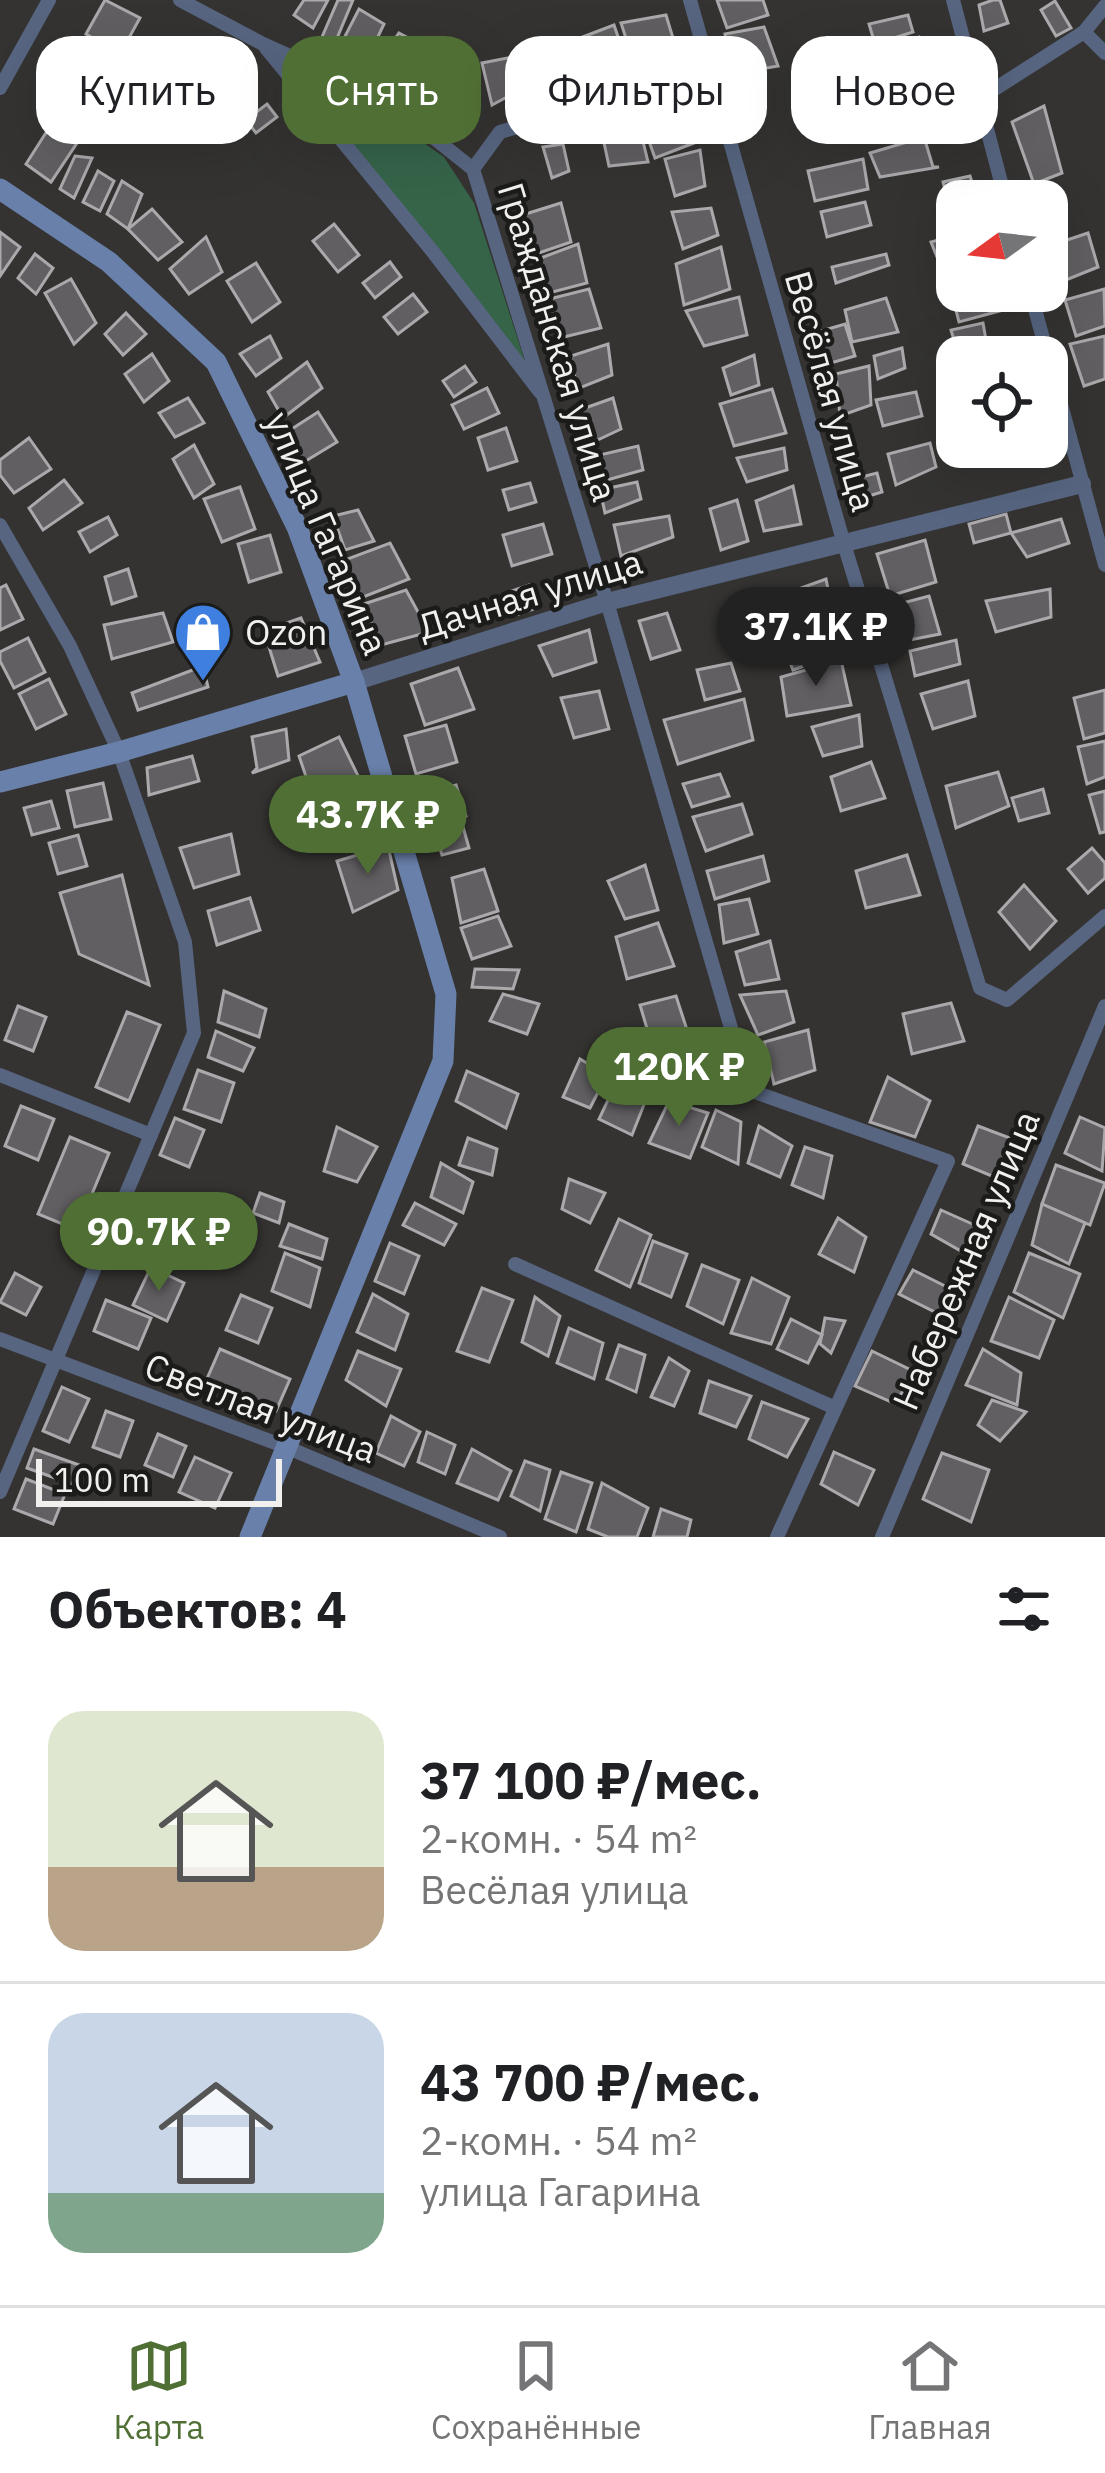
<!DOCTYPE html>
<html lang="ru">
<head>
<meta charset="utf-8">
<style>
  :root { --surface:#fff; --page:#f6f6f6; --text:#202124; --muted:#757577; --line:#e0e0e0; --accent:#506f34 }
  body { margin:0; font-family:"IBM Plex Sans",sans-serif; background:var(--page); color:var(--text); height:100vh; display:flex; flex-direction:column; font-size:45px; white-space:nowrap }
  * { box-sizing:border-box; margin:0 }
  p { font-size:39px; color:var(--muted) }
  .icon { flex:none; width:66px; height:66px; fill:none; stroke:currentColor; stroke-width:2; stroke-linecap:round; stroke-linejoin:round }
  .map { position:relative; height:1537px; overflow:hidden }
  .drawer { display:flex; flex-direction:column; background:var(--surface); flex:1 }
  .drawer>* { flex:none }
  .banner { position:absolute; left:36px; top:36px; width:1035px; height:108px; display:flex; gap:24px }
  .needle { width:78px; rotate:255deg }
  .buttons { position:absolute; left:936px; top:180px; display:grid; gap:24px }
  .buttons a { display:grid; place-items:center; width:132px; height:132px; border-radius:24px; background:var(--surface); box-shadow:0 12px 48px #0002; font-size:60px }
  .scale { position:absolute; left:36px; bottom:30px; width:246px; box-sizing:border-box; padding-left:12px; border:6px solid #f1f0ef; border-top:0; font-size:33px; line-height:42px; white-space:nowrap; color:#f1f0ef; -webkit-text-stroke:9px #1b1b1a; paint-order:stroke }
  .price { position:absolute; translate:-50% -102px; padding:0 27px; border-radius:42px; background:var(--accent); color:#fff; font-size:39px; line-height:78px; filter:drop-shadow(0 3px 6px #0008) }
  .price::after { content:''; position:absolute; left:50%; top:72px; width:36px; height:27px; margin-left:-18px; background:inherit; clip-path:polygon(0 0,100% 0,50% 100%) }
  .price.current { background:#222; color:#fff }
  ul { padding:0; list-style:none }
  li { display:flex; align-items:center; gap:36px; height:300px; padding:0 48px }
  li+li { border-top:3px solid var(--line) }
  li span { display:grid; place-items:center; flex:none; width:336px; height:240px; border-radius:36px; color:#555 }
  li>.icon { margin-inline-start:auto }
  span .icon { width:144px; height:144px; fill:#fffc; stroke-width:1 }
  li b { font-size:51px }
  h2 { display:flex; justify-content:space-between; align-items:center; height:144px; padding:0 48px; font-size:51px }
  .pill { padding:0 42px; border-radius:36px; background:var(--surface); box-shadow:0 12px 48px #0002; font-size:42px; line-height:108px }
  .pill.current { background:var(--accent); color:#fff }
  .tabs { display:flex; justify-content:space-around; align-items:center; height:168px; border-top:3px solid var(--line); background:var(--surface); font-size:33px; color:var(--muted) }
  .tabs a { display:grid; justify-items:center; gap:6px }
  .tabs .current { color:var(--accent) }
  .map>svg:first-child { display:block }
</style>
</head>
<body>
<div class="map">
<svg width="1105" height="1537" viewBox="0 0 1105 1537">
  <rect width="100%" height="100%" fill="#343331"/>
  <path fill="#356449" d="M283,58L327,76L444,157L474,203L527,368L282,62Z"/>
  <g fill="#615f62" stroke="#aba9ac" stroke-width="3">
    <path d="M105,0L140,18L120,54L86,34Z"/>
    <path d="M304,0H328L313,28L294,15Z"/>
    <path d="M338,0H353L335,43L322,37Z"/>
    <path d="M717,0H763L768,15L727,28Z"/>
    <path d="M993,0H1000L1008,23L984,31L979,5Z"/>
    <path d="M1055,1L1071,28L1056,36L1041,10Z"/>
    <path d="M359,9L384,24L366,62L341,44Z"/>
    <path d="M666,15L676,48L634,63L621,23Z"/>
    <path d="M908,15L913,32L875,44L869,24Z"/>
    <path d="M614,25L627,63L585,80L572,41Z"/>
    <path d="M764,27L778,66L732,74L725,34Z"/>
    <path d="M399,33L429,49L409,83L378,63Z"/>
    <path d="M919,37L925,60L879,71L877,48Z"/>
    <path d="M557,43L568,77L535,90L526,51Z"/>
    <path d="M175,50L191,58L180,79L164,71Z"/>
    <path d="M205,50L229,62L210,98L187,85Z"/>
    <path d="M443,54L458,64L449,105L427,95Z"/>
    <path d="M513,57L522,89L492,105L482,63Z"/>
    <path d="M931,68L935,87L891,102L880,79Z"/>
    <path d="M140,75L158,84L145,111L127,101Z"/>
    <path d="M267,104L277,117L256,133L246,120Z"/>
    <path d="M1044,106L1062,173L1034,184L1012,122Z"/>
    <path d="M56,117L81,137L51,182L26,164Z"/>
    <path d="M688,119L694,143L655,158L646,133Z"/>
    <path d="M640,129L648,162L609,166L603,138Z"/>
    <path d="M924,137L933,167H939L880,177L870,153Z"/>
    <path d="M563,144L569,171L552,178L543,147Z"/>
    <path d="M700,150L705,186L675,196L665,159Z"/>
    <path d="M75,156L92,158L74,198L60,189Z"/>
    <path d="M863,159L868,189L815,201L808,171Z"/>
    <path d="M98,171L114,181L100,211L83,202Z"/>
    <path d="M970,176L978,201H957L955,228L943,182Z"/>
    <path d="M122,181L142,194L128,229L107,214Z"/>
    <path d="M865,202L871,225L827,237L821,212Z"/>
    <path d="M561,203L571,242L530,256L519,216Z"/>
    <path d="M711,208L718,235L683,249L672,212Z"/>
    <path d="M152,209L182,242L158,260L128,229Z"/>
    <path d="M334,224L359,255L338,272L313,241Z"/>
    <path d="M0,232L20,247L0,276Z"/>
    <path d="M1088,233L1098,267L1066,280L1055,244Z"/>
    <path d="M957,235V272L945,277L931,242Z"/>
    <path d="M206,237L222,272L189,294L170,269Z"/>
    <path d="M578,244L587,283L545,294L538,259Z"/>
    <path d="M721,247L730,289L684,305L676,264Z"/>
    <path d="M35,254L53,268L36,294L18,278Z"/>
    <path d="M886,254L889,265L836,283L832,267Z"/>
    <path d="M390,262L401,277L375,298L363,283Z"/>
    <path d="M256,263L280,302L252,322L227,281Z"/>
    <path d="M71,279L96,323L74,344L45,293Z"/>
    <path d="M957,288L1006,291L1011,308L959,322L951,291Z"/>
    <path d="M589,289L601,328L560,338L549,299Z"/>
    <path d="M1104,289L1105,326L1076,336L1065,300Z"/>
    <path d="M413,294L427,312L398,334L384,317Z"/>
    <path d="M739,297L747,335L704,346L686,311Z"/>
    <path d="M886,298L898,332L852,342L845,310Z"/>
    <path d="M126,313L146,334L123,355L105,334Z"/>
    <path d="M983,323L989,357H959L951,330Z"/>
    <path d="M845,324L855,356L824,365L814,333Z"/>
    <path d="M270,336L281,358L256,376L240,354Z"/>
    <path d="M1105,336V379L1084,386L1070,344Z"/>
    <path d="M608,344L612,375L577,389L571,356Z"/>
    <path d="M902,348L905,368L878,379L874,356Z"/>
    <path d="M152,354L169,381L144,402L125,374Z"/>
    <path d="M754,355L759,385L731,395L723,368Z"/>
    <path d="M307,362L322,388L283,418L268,392Z"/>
    <path d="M465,366L476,382L454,397L443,381Z"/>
    <path d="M869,366L871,405L840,416L836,374Z"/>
    <path d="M487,388L499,413L464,429L452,405Z"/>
    <path d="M772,389L786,433L734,446L720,404Z"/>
    <path d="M916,392L922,416L883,426L876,400Z"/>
    <path d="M188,398L204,423L175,437L159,413Z"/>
    <path d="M613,398L621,429L585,446L574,412Z"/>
    <path d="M318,412L337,442L304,462L284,434Z"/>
    <path d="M506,428L517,461L488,470L478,438Z"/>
    <path d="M29,438L51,469L14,493L0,475V460Z"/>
    <path d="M930,443L936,467L896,485L888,454Z"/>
    <path d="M194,445L214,484L194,498L173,459Z"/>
    <path d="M638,446L643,470L600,482L591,457Z"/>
    <path d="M1000,447H1047L1049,458L1007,466Z"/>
    <path d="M784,448L787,470L747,482L737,458Z"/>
    <path d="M877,473L882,492L862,498L857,478Z"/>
    <path d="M64,480L82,503L43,530L29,508Z"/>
    <path d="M637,482L641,499L605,513L600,490Z"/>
    <path d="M530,483L536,502L509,510L503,490Z"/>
    <path d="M793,486L801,524L764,531L756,501Z"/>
    <path d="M240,487L255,529L222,542L204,499Z"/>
    <path d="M737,500L748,541L721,550L710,509Z"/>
    <path d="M358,510L374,541L345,550L333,516Z"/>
    <path d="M1006,514L1011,533L974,543L969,524Z"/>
    <path d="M669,516L673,537L621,556L614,525Z"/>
    <path d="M108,517L117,535L90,552L79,532Z"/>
    <path d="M1061,519L1069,543L1027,557L1011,533Z"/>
    <path d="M543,524L552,554L512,566L503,535Z"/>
    <path d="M270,535L281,572L249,582L238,544Z"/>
    <path d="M925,540L936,582L890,596L877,554Z"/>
    <path d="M390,543L409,579L358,599L342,561Z"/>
    <path d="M128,569L136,596L112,604L105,577Z"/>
    <path d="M826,579L832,609L786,625L779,596Z"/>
    <path d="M6,585L23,619L0,630V588Z"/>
    <path d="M529,585L536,608L519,614L512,591Z"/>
    <path d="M1050,589L1051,617L996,632L986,601Z"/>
    <path d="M406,590L429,632L381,645L364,604Z"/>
    <path d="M929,596L940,634L899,642L891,606Z"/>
    <path d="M163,613L173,642L112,659L104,625Z"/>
    <path d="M667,613L680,650L651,659L639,621Z"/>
    <path d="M834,616L843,652L793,670L778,633Z"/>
    <path d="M301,618L320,662L278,676L264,631Z"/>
    <path d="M589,630L596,662L553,676L539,646Z"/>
    <path d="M28,638L45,672L14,688L0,661V652Z"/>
    <path d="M956,640L960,664L915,676L910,651Z"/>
    <path d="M841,660L851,705L787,716L781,677Z"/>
    <path d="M731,663L740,691L705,700L697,670Z"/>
    <path d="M203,666L208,687L138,710L132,693Z"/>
    <path d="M458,668L474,709L425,725L411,684Z"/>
    <path d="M49,679L66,714L36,729L19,694Z"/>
    <path d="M968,681L975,716L933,729L921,694Z"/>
    <path d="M1105,690V733L1084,739L1074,698Z"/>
    <path d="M599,691L609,729L574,738L561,698Z"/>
    <path d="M744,699L753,740L678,764L664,720Z"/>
    <path d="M859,715L862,746L823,756L812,727Z"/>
    <path d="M446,725L457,762L416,774L405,736Z"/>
    <path d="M286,729L289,760L252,773L257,768L252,737Z"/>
    <path d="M339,737L364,788L314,800L299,756Z"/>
    <path d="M1105,741V777L1087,784L1078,747Z"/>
    <path d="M192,756L199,781L149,795L147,768Z"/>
    <path d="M871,762L885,798L841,811L831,777Z"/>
    <path d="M998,772L1009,806L956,828L946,786Z"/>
    <path d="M720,774L729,796L692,807L683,784Z"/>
    <path d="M103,783L111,819L75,827L67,791Z"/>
    <path d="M456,785L466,816L434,827L428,792Z"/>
    <path d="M1043,789L1049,813L1019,821L1012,798Z"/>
    <path d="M1105,791V832L1100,833L1089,795Z"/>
    <path d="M51,801L59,828L32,835L24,808Z"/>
    <path d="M742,804L752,834L706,851L693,817Z"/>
    <path d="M463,827L469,848L442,855L435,834Z"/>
    <path d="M231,834L239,874L194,888L180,848Z"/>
    <path d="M78,835L87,866L58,874L49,843Z"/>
    <path d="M388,846L398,890L353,912L337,861Z"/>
    <path d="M1092,848L1105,863V878L1088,893L1068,869Z"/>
    <path d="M907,855L920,895L866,908L856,871Z"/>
    <path d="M763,856L769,881L715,899L707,871Z"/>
    <path d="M645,865L658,910L625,919L608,881Z"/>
    <path d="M484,869L498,911L461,923L452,878Z"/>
    <path d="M122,875L149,985L79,954L60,893Z"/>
    <path d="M1024,885L1056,921L1030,949L999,912Z"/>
    <path d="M250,898L260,930L217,945L208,911Z"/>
    <path d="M749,899L758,934L724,943L719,905Z"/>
    <path d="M498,916L511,946L472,959L461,928Z"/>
    <path d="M658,923L674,966L627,979L616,937Z"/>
    <path d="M770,941L779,979L745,985L736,952Z"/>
    <path d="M475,969L519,970L513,989L472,987Z"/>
    <path d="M224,991L266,1009L259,1037L218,1022Z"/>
    <path d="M786,991L794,1022L758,1035L740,995Z"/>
    <path d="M503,994L539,1004L527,1034L490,1021Z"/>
    <path d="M676,996L690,1039L654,1052L640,1005Z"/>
    <path d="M951,1003L964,1041L912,1054L903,1014Z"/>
    <path d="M18,1006L46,1017L33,1051L5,1040Z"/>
    <path d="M127,1012L160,1025L129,1101L96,1087Z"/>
    <path d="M808,1030L815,1070L774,1084L764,1042Z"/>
    <path d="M216,1031L254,1048L243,1071L208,1057Z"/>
    <path d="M580,1059L607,1075L590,1108L563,1097Z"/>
    <path d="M198,1070L234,1083L221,1122L184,1109Z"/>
    <path d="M467,1071L518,1094L506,1128L456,1101Z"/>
    <path d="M888,1077L930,1101L915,1137L870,1122Z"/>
    <path d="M617,1081L647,1097L632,1135L599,1119Z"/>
    <path d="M669,1101L708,1113L690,1158L649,1143Z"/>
    <path d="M21,1106L54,1119L38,1160L5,1146Z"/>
    <path d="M716,1110L741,1122L738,1164L702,1147Z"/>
    <path d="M1080,1117L1105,1128L1102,1171L1065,1153Z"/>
    <path d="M175,1118L204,1130L189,1167L160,1155Z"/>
    <path d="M759,1126L792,1146L780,1177L748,1163Z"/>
    <path d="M978,1126L1018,1141L999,1179L963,1164Z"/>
    <path d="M337,1127L377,1147L357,1182L324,1171Z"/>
    <path d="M70,1137L109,1153L77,1230L38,1214Z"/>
    <path d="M468,1138L497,1149L492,1175L459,1165Z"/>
    <path d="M805,1147L832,1156L823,1198L792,1185Z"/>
    <path d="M441,1163L473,1182L463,1213L431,1197Z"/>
    <path d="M1056,1165L1105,1183L1090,1225L1042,1204Z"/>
    <path d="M569,1179L605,1193L590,1223L562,1209Z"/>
    <path d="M260,1193L284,1202L279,1223L253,1213Z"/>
    <path d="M415,1203L456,1224L444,1245L403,1225Z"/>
    <path d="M1042,1204L1085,1223L1069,1264L1032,1245Z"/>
    <path d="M941,1210L979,1227L968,1255L931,1234Z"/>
    <path d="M838,1218L866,1237L854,1272L819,1254Z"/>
    <path d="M619,1219L651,1235L630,1287L596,1270Z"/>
    <path d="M289,1224L327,1239L322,1259L280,1246Z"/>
    <path d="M653,1241L687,1254L671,1297L639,1283Z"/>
    <path d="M390,1243L419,1256L404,1294L375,1281Z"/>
    <path d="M285,1253L320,1268L310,1307L272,1291Z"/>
    <path d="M1029,1253L1080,1274L1063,1318L1014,1292Z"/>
    <path d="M702,1265L739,1280L723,1324L687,1306Z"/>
    <path d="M151,1267L184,1283L167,1321L133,1305Z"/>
    <path d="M913,1270L951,1289L943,1316L899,1294Z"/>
    <path d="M15,1273L41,1287L26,1315L0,1302Z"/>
    <path d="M752,1278L789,1297L771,1344L731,1333Z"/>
    <path d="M482,1288L513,1300L489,1362L457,1351Z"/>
    <path d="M373,1294L408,1314L395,1350L357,1332Z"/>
    <path d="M241,1295L272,1308L258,1343L226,1330Z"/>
    <path d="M535,1297L560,1316L548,1356L522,1342Z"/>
    <path d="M1009,1297L1054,1320L1039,1358L991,1341Z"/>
    <path d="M106,1300L151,1318L138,1349L94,1331Z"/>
    <path d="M825,1318L845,1321L831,1353L820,1344Z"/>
    <path d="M791,1319L822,1335L808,1363L777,1349Z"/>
    <path d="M569,1328L603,1343L594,1379L557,1363Z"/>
    <path d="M619,1345L645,1355L636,1392L607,1379Z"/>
    <path d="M220,1349L290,1379L276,1411L206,1381Z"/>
    <path d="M983,1349L1021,1373L1017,1405L966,1385Z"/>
    <path d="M358,1351L401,1369L386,1406L346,1380Z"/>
    <path d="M872,1351L913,1371L896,1404L855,1386Z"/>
    <path d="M669,1358L689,1371L674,1406L651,1397Z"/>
    <path d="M709,1381L751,1396L736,1427L700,1413Z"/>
    <path d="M62,1387L89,1399L69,1442L43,1431Z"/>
    <path d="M992,1400L1026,1412L1000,1441L978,1425Z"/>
    <path d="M762,1402L808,1419L787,1457L749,1439Z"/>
    <path d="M106,1411L133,1421L120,1457L93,1447Z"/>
    <path d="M391,1416L420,1432L404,1466L376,1453Z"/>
    <path d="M427,1432L455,1445L445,1474L418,1462Z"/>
    <path d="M158,1434L186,1446L173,1477L145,1465Z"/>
    <path d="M34,1449L79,1465L69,1492L72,1484L27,1468Z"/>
    <path d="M472,1449L511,1471L498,1500L457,1483Z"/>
    <path d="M834,1452L874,1470L858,1505L821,1484Z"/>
    <path d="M942,1453L989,1470L971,1522L923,1499Z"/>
    <path d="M195,1457L231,1473L215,1508L179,1492Z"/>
    <path d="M525,1461L550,1470L540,1511L511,1496Z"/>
    <path d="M561,1472L592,1483L576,1532L545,1519Z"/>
    <path d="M26,1479L65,1494L53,1524L14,1509Z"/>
    <path d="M602,1483L648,1508L637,1537H608L588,1529Z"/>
    <path d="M661,1509L691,1520L687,1537H653Z"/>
  </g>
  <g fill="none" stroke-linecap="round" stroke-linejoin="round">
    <g stroke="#576580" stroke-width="14">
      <path d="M180,0L263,44L385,99L473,169L607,602L749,1090L948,1161L777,1537"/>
      <path d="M690,0L844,544L980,988L1007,1000L1105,916"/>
      <path d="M953,0L1006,201"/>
      <path d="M1084,32L1105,53"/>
      <path d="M266,48L433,252L540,392"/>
      <path d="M0,88L49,0"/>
      <path d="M979,99L1084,32L1105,6"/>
      <path d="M473,169L500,132L710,71"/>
      <path d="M1030,291L1105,565"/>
      <path d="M0,525L70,646L119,752L185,942L194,1033L0,1492"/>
      <path d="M0,1075L151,1135"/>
      <path d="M515,1264L833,1407"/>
      <path d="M0,1339L286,1447L500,1537"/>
      <path d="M882,1537L1105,1006"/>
    </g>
    <path stroke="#576580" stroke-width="18" d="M354,682L607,602L1082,484"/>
    <g stroke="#6980aa" stroke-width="21">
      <path d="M0,189L109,262L216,362L297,527L354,682L446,994L443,1061L250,1537"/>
      <path d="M0,782L119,752L354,682"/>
    </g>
  </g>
  <defs>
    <symbol id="shop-pin" viewBox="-11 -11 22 30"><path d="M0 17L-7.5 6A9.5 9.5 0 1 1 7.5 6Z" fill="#3f7fe0" stroke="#1b1b1a"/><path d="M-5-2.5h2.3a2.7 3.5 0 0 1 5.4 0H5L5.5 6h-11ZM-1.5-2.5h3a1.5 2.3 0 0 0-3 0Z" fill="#fff"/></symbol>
  </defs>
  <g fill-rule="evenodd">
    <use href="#shop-pin" x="170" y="599" width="66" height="90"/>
  </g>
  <g text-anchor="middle" stroke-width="9" stroke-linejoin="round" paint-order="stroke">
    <g font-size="36" fill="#f1f0ef" stroke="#1b1b1a">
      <text transform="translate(558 342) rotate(73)" y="13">Гражданская улица</text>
      <text transform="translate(831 391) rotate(74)" y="13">Весёлая улица</text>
      <text transform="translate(327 533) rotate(67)" y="13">улица Гагарина</text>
      <text transform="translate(530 594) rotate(-17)" y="13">Дачная улица</text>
      <text transform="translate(966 1260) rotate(-67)" y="13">Набережная улица</text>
      <text transform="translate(261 1408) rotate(21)" y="13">Светлая улица</text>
    </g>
    <g font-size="36" fill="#f1f0ef" stroke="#1b1b1a" text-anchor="start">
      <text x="245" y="645">Ozon</text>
    </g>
  </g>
</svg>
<div class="buttons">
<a><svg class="needle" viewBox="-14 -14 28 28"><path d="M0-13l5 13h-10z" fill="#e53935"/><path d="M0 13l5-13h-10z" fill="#757577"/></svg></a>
<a><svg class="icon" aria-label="locate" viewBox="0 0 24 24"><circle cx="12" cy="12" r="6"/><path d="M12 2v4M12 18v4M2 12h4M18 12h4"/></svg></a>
</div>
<div class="scale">100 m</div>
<b class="price current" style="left:816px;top:689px">37.1K ₽</b>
<b class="price" style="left:368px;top:877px">43.7K ₽</b>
<b class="price" style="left:679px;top:1129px">120K ₽</b>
<b class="price" style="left:159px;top:1294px">90.7K ₽</b>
<div class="banner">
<a class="pill">Купить</a>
<a class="pill current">Снять</a>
<a class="pill">Фильтры</a>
<a class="pill">Новое</a>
</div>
</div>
<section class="drawer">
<h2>Объектов: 4<svg class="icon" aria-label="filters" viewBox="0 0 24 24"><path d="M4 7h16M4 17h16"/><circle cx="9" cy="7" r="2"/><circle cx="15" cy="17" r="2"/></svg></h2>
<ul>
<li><span style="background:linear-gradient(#dfe7d0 65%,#b9a48a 0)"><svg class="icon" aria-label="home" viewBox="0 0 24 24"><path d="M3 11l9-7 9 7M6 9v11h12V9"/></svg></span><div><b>37 100 ₽/мес.</b><p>2-комн. · 54 m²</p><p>Весёлая улица</p></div></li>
<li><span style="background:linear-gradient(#c9d6e8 75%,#7fa58c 0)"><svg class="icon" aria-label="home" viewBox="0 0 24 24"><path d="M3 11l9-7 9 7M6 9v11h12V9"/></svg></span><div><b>43 700 ₽/мес.</b><p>2-комн. · 54 m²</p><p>улица Гагарина</p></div></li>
</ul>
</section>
<nav class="tabs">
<a class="current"><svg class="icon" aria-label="map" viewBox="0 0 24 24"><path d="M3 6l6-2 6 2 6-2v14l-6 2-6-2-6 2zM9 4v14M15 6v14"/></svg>Карта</a>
<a><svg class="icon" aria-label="saved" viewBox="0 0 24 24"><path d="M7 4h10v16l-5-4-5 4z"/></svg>Сохранённые</a>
<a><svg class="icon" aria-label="home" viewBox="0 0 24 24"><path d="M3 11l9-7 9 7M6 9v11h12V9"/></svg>Главная</a>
</nav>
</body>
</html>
